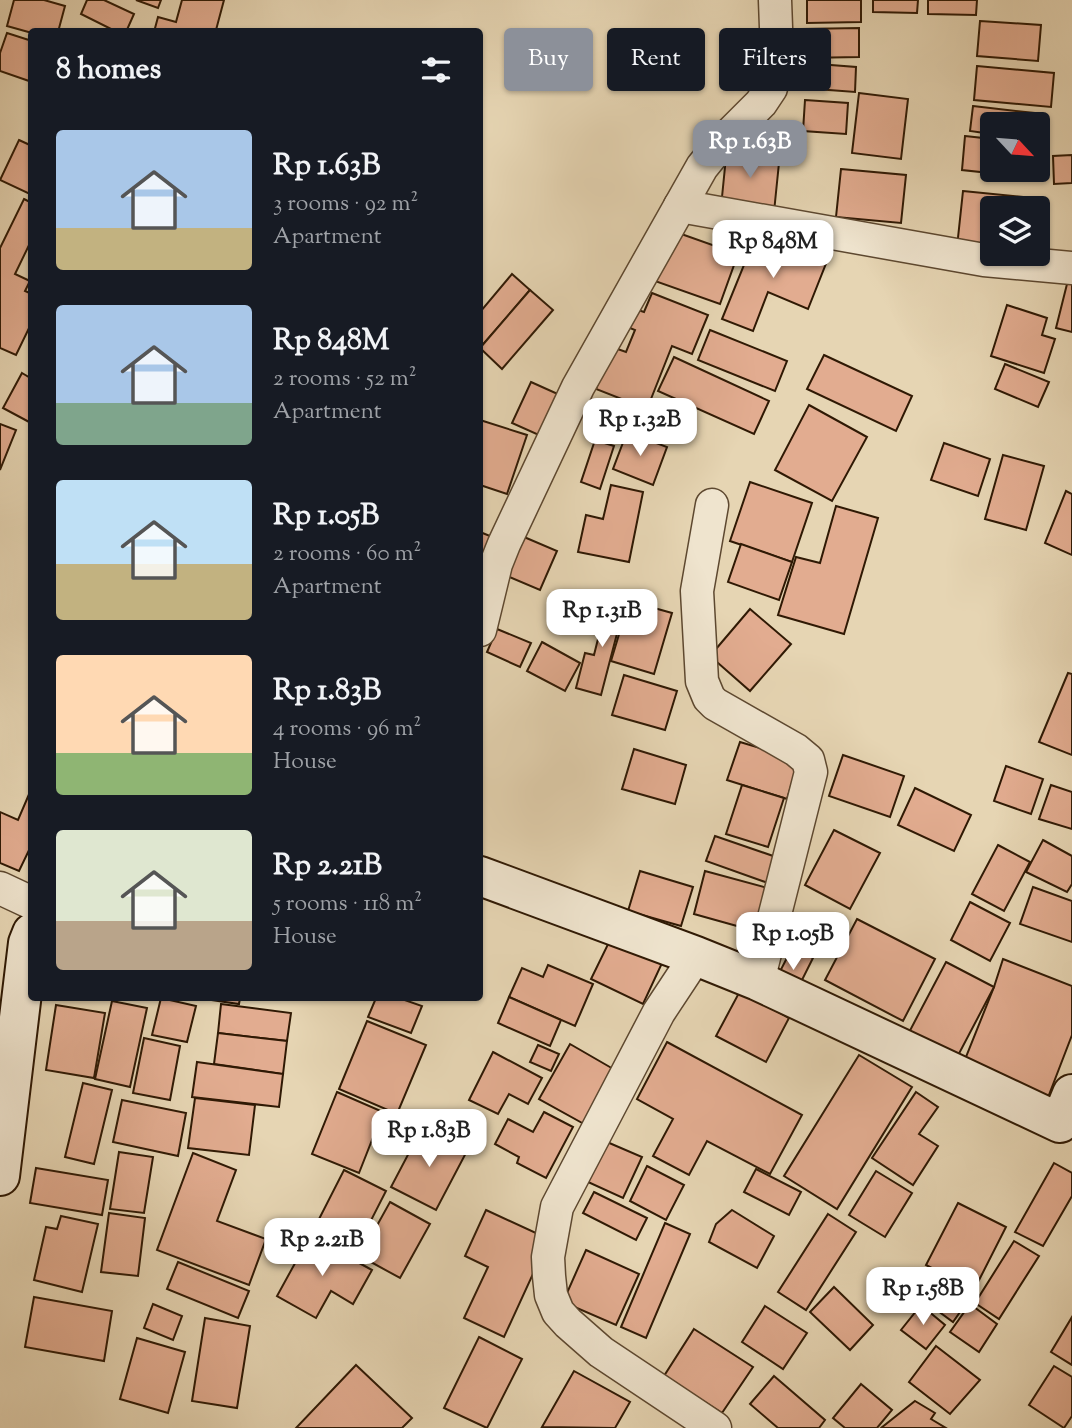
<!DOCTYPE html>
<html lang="en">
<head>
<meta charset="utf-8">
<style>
  :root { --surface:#171b24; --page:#20242c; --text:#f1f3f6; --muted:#9ea1a6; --accent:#8c9099 }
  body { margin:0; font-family:"Sorts Mill Goudy",serif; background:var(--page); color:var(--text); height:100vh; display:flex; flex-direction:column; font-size:26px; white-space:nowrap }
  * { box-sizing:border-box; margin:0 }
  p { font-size:23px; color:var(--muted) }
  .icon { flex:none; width:38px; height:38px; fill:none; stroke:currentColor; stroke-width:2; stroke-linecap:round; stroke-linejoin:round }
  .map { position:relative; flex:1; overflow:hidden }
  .panel { position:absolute; left:28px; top:28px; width:455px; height:973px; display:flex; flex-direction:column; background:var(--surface); border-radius:7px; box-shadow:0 2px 5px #0004 }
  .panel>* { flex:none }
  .hud { position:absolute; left:504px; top:28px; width:462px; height:63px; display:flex; gap:14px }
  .needle { width:46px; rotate:116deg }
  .controls { position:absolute; left:980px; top:112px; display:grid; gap:14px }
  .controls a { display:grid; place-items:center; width:70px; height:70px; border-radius:7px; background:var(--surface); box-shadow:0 2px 5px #0004; font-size:35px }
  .price { position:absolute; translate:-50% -60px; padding:0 16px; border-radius:14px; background:#fff; color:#222; font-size:23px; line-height:46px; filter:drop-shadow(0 2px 4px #0008) }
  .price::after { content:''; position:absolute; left:50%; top:42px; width:21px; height:16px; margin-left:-10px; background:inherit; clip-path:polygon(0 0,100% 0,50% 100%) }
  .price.on { background:var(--accent); color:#fff }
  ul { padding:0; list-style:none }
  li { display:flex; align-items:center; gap:21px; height:175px; padding:0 28px }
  li span { display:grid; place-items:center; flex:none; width:196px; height:140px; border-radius:7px; color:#555 }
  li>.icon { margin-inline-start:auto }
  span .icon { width:84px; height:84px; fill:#fffc; stroke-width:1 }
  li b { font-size:30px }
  h2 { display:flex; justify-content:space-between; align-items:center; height:84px; padding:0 28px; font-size:30px }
  .pill { padding:0 24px; border-radius:7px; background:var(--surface); box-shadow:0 2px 5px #0004; font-size:24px; line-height:63px }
  .pill.on { background:var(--accent); color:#fff }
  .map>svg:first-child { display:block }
</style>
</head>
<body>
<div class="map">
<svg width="1072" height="1428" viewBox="0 0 1072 1428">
  <rect width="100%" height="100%" fill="#e6d5b3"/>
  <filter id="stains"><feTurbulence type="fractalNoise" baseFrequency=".00286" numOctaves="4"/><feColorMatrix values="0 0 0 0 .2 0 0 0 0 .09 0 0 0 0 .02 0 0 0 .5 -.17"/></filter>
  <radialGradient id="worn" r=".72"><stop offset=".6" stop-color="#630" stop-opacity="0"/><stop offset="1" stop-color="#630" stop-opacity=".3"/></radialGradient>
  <g fill="#e2ac90" stroke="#2f1904" stroke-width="2">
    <path d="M14,0H44L65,6L58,32L32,33L7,26Z"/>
    <path d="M87,0H104L134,14L126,32H117L81,14Z"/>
    <path d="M136,0H161L158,8Z"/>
    <path d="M182,0H224L216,30L223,32H154L158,17L176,22Z"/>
    <path d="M807,0H861V22L807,23Z"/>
    <path d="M873,0H918L917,13L873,12Z"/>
    <path d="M928,0H977L976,15L928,14Z"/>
    <path d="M980,21L1041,25L1038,61L977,56Z"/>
    <path d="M859,28V57L803,58L802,29Z"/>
    <path d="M7,33L32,41V82L0,71V53Z"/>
    <path d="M818,64L856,67L855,92L816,89Z"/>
    <path d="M977,66L1054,73L1051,107L974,100Z"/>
    <path d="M859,93L908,99L901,159L852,153Z"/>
    <path d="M805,100L848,103L846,134L803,131Z"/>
    <path d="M973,106L1034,113L1033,124H992V134L970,131Z"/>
    <path d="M965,136L992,139V170H1020L1019,176L962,170Z"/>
    <path d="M19,140L32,146V195L0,180Z"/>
    <path d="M727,147L780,153L774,212L721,207Z"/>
    <path d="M1072,155V183L1054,184L1053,156Z"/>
    <path d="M841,169L906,175L901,223L836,217Z"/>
    <path d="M963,191L1032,198L1031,208H992V251L957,247Z"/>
    <path d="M24,199L32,203V239L15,274L30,281L25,291L32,294V322L16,355L0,348V248Z"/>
    <path d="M670,230L738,254L720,304L652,280Z"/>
    <path d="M757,233L827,261L808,309L768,292L753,331L722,319Z"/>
    <path d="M512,274L530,290L480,348V312Z"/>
    <path d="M1069,276L1072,277V332L1056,328Z"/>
    <path d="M530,290L553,310L502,369L480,348Z"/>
    <path d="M652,293L708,315L692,354L672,346L647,409L596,389L612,347L626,352L635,330L625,326L632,308L644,312Z"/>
    <path d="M1007,305L1047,318L1042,335L1055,339L1044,373L991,356Z"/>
    <path d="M710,330L787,361L775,391L698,360Z"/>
    <path d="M824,355L912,396L896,431L807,389Z"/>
    <path d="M674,357L769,401L754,434L658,391Z"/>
    <path d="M1005,364L1049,382L1038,407L995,389Z"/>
    <path d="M22,373L32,379L31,423L3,408Z"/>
    <path d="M531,382L560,395L541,436L512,423Z"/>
    <path d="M809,405L867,437L832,501L775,470Z"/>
    <path d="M480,420L527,435L507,494L480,485Z"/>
    <path d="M0,424L16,430L0,470Z"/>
    <path d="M627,432L667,447L653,485L613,469Z"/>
    <path d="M595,440L614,446L600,489L581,482Z"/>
    <path d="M944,443L990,459L978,496L931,480Z"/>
    <path d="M1003,455L1044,466L1026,530L985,519Z"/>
    <path d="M750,482L812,503L792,562L730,541Z"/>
    <path d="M611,485L643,492L629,562L578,552L586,515L603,519Z"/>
    <path d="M1066,491L1072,494V555L1045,543Z"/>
    <path d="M836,506L878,518L844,634L778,615L796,557L820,563Z"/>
    <path d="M480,532L495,538L480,572Z"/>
    <path d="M517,534L557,551L540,590L500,573Z"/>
    <path d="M741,544L792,562L779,600L728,582Z"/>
    <path d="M609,595L626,599L601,695L576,688L585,653L594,655Z"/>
    <path d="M629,601L672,613L654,674L611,661Z"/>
    <path d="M750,609L791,644L750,691L710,656Z"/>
    <path d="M497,629L531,643L520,667L487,652Z"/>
    <path d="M542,642L580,663L565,691L527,671Z"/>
    <path d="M1068,673L1072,674V755L1039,742Z"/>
    <path d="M624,675L677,691L665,730L612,715Z"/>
    <path d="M740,742L799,760L787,799L727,780Z"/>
    <path d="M634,749L686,765L675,804L622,789Z"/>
    <path d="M843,755L904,776L890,817L829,796Z"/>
    <path d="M1006,766L1043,779L1031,814L994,801Z"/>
    <path d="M742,785L784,798L768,847L726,834Z"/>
    <path d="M1051,785L1072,792V829L1039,819Z"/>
    <path d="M915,788L971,815L954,851L898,825Z"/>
    <path d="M30,792L32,844L19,871L0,863V812L18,820Z"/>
    <path d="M834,830L880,853L850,909L805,885Z"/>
    <path d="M715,836L776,857L768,883L706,861Z"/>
    <path d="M1043,840L1072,856V884L1067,892L1026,872Z"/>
    <path d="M998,845L1030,862L1004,911L972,894Z"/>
    <path d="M640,871L693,887L681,926L628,911Z"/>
    <path d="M705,871L775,890L762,933L694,914Z"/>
    <path d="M1033,887L1072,901V942L1020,924Z"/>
    <path d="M970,902L1010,923L990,961L951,940Z"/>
    <path d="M857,919L935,959L903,1021L825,980Z"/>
    <path d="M612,936L663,961L643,1004L591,979Z"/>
    <path d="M792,948L813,958L794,996L773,985Z"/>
    <path d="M1003,959L1072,986V1035L1047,1100L962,1067L994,987Z"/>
    <path d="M946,962L994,987L953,1065L905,1040Z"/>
    <path d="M548,965L593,984L575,1026L509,997L522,968L543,977Z"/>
    <path d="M740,991L789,1018L766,1062L716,1036Z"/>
    <path d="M509,997L561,1020L550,1046L498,1023Z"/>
    <path d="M161,998L196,1006L187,1042L152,1035Z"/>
    <path d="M198,998H240L239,1004Z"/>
    <path d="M376,998H399L422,1006L411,1033L368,1017Z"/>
    <path d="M112,1001L147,1008L130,1087L95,1079Z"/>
    <path d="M221,1004L291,1013L287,1041L218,1033Z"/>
    <path d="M56,1005L105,1013L94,1078L46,1070Z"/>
    <path d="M367,1021L426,1045L397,1114L339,1089Z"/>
    <path d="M218,1033L287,1041L283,1074L214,1064Z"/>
    <path d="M144,1038L180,1046L170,1100L133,1093Z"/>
    <path d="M667,1042L802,1115L770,1174L707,1141L689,1175L653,1156L673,1119L637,1099Z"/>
    <path d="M570,1044L615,1070L584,1124L539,1099Z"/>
    <path d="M538,1045L559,1054L551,1071L530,1062Z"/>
    <path d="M493,1052L542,1078L528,1104L509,1094L498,1114L469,1100Z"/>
    <path d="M859,1055L912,1087L837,1209L784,1176Z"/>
    <path d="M197,1062L283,1074L279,1107L192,1097Z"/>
    <path d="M83,1083L112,1090L94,1164L65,1157Z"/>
    <path d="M337,1092L383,1112L359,1173L312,1154Z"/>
    <path d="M916,1092L938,1107L919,1134L938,1146L913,1185L872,1158Z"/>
    <path d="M195,1098L255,1105L249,1155L188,1148Z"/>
    <path d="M122,1100L186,1113L178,1156L113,1142Z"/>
    <path d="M544,1112L573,1127L546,1178L517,1163L519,1157L495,1144L508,1119L533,1132Z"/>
    <path d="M422,1128L467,1151L436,1210L391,1187Z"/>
    <path d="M607,1142L642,1157L623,1198L588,1182Z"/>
    <path d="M119,1152L153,1157L144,1213L110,1209Z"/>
    <path d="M193,1153L236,1170L217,1221L266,1239L249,1285L157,1250Z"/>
    <path d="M1054,1163L1072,1173V1196L1043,1246L1015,1232Z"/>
    <path d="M647,1166L684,1185L666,1220L630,1201Z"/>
    <path d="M36,1168L108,1180L102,1215L30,1203Z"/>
    <path d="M756,1169L801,1192L789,1215L744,1192Z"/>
    <path d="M344,1170L386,1191L360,1242L318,1221Z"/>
    <path d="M876,1171L912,1193L885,1237L849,1215Z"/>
    <path d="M594,1192L647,1218L636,1240L583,1213Z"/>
    <path d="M390,1202L430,1224L400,1278L360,1256Z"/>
    <path d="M958,1203L1006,1227L974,1290L926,1265Z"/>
    <path d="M486,1210L549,1239L504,1337L464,1318L488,1267L465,1256Z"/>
    <path d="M732,1210L774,1236L757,1268L709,1242L716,1224Z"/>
    <path d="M109,1213L145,1218L138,1276L101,1272Z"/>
    <path d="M828,1214L856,1232L806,1310L778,1292Z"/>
    <path d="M61,1216L98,1224L82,1292L34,1280L46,1227L57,1229Z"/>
    <path d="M665,1223L690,1234L646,1338L621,1327Z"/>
    <path d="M310,1236L372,1270L353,1304L331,1291L316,1318L277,1296Z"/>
    <path d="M1014,1241L1039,1256L999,1319L975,1303Z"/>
    <path d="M586,1250L639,1274L616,1325L563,1302Z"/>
    <path d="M178,1262L249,1291L238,1318L167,1289Z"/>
    <path d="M925,1271L967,1302L953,1322L911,1291Z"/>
    <path d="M834,1287L873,1325L850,1350L810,1312Z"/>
    <path d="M34,1297L112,1311L104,1361L25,1347Z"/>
    <path d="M153,1304L182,1316L173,1340L144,1328Z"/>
    <path d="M970,1304L997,1324L979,1352L950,1332Z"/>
    <path d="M921,1305L945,1325L926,1349L901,1330Z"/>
    <path d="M765,1306L807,1333L783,1369L742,1342Z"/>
    <path d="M1072,1317V1365L1051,1352Z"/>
    <path d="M205,1318L250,1326L237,1408L192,1401Z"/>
    <path d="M694,1329L753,1367L722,1413L664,1376Z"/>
    <path d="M479,1337L522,1359L487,1428L444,1408Z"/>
    <path d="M137,1338L185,1352L168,1413L120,1399Z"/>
    <path d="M936,1346L980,1380L950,1414L909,1382Z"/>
    <path d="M356,1365L412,1418L402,1428H296Z"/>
    <path d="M1054,1366L1072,1377V1416L1064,1428L1029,1405Z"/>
    <path d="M574,1371L630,1402L615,1428L542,1427Z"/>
    <path d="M774,1376L825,1420L819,1428H778L750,1404Z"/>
    <path d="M861,1384L892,1410L877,1428H845L833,1418Z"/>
    <path d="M915,1401L935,1413L931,1419L946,1428H881Z"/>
  </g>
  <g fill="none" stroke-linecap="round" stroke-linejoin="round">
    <defs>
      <g id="street">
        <path d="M680,206L984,260L1072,268"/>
        <path d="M712,505L697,591L702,681L709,698L715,704L796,750L808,760L811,772L758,981"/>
        <path d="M480,630L496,564L504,544L578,387L702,167L723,141L761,103L771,88L777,55L775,0"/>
        <path d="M0,888L32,903"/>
        <path d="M696,956L659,1012L557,1207L548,1257L549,1276L551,1295L558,1312L568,1323L601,1352L715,1428"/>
      </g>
      <g id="secondary">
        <path d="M480,876L696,956L758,981L1060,1123L1072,1094"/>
        <path d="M0,1176L28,943L32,933"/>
      </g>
    </defs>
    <use href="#street" stroke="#5d4830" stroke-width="35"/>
    <use href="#secondary" stroke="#2f1904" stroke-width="42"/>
    <use href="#street" stroke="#efe4ce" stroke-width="32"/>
    <use href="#secondary" stroke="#efe4ce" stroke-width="38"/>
  </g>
  <rect width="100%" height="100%" filter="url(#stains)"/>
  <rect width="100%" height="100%" fill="url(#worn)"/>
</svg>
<div class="controls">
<a><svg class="needle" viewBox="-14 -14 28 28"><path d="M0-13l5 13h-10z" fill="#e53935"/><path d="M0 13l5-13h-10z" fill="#9ea1a6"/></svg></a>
<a><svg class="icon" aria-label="layers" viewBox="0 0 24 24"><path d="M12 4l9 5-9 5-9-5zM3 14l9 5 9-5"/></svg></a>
</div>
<b class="price on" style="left:750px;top:180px">Rp 1.63B</b>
<b class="price" style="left:773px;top:280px">Rp 848M</b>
<b class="price" style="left:640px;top:458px">Rp 1.32B</b>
<b class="price" style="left:602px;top:649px">Rp 1.31B</b>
<b class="price" style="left:793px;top:972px">Rp 1.05B</b>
<b class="price" style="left:429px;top:1169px">Rp 1.83B</b>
<b class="price" style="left:322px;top:1278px">Rp 2.21B</b>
<b class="price" style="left:923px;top:1327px">Rp 1.58B</b>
<div class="hud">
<a class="pill on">Buy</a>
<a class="pill">Rent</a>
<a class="pill">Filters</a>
</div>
<section class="panel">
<h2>8 homes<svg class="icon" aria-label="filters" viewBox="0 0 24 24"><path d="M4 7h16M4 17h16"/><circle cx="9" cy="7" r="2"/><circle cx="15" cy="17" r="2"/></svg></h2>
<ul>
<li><span style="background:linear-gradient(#a9c7e8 70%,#c2b280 0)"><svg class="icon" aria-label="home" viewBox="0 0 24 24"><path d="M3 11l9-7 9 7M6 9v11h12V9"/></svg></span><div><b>Rp 1.63B</b><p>3 rooms · 92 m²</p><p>Apartment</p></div></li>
<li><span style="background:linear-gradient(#a9c7e8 70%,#7fa58c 0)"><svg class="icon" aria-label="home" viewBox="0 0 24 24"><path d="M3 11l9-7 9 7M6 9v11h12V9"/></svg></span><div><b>Rp 848M</b><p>2 rooms · 52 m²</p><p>Apartment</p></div></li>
<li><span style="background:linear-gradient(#bfe0f5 60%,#c2b280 0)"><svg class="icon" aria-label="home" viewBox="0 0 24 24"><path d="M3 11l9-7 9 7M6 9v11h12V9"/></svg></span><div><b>Rp 1.05B</b><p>2 rooms · 60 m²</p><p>Apartment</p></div></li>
<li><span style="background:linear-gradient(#ffd9b3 70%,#8fb573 0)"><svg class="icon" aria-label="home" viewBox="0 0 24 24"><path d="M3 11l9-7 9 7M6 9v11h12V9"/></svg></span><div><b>Rp 1.83B</b><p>4 rooms · 96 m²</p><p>House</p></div></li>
<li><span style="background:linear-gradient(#dfe7d0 65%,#b9a48a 0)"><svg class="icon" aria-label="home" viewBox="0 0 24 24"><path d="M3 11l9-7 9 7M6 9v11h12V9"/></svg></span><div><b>Rp 2.21B</b><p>5 rooms · 118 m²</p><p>House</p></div></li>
</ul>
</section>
</div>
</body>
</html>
